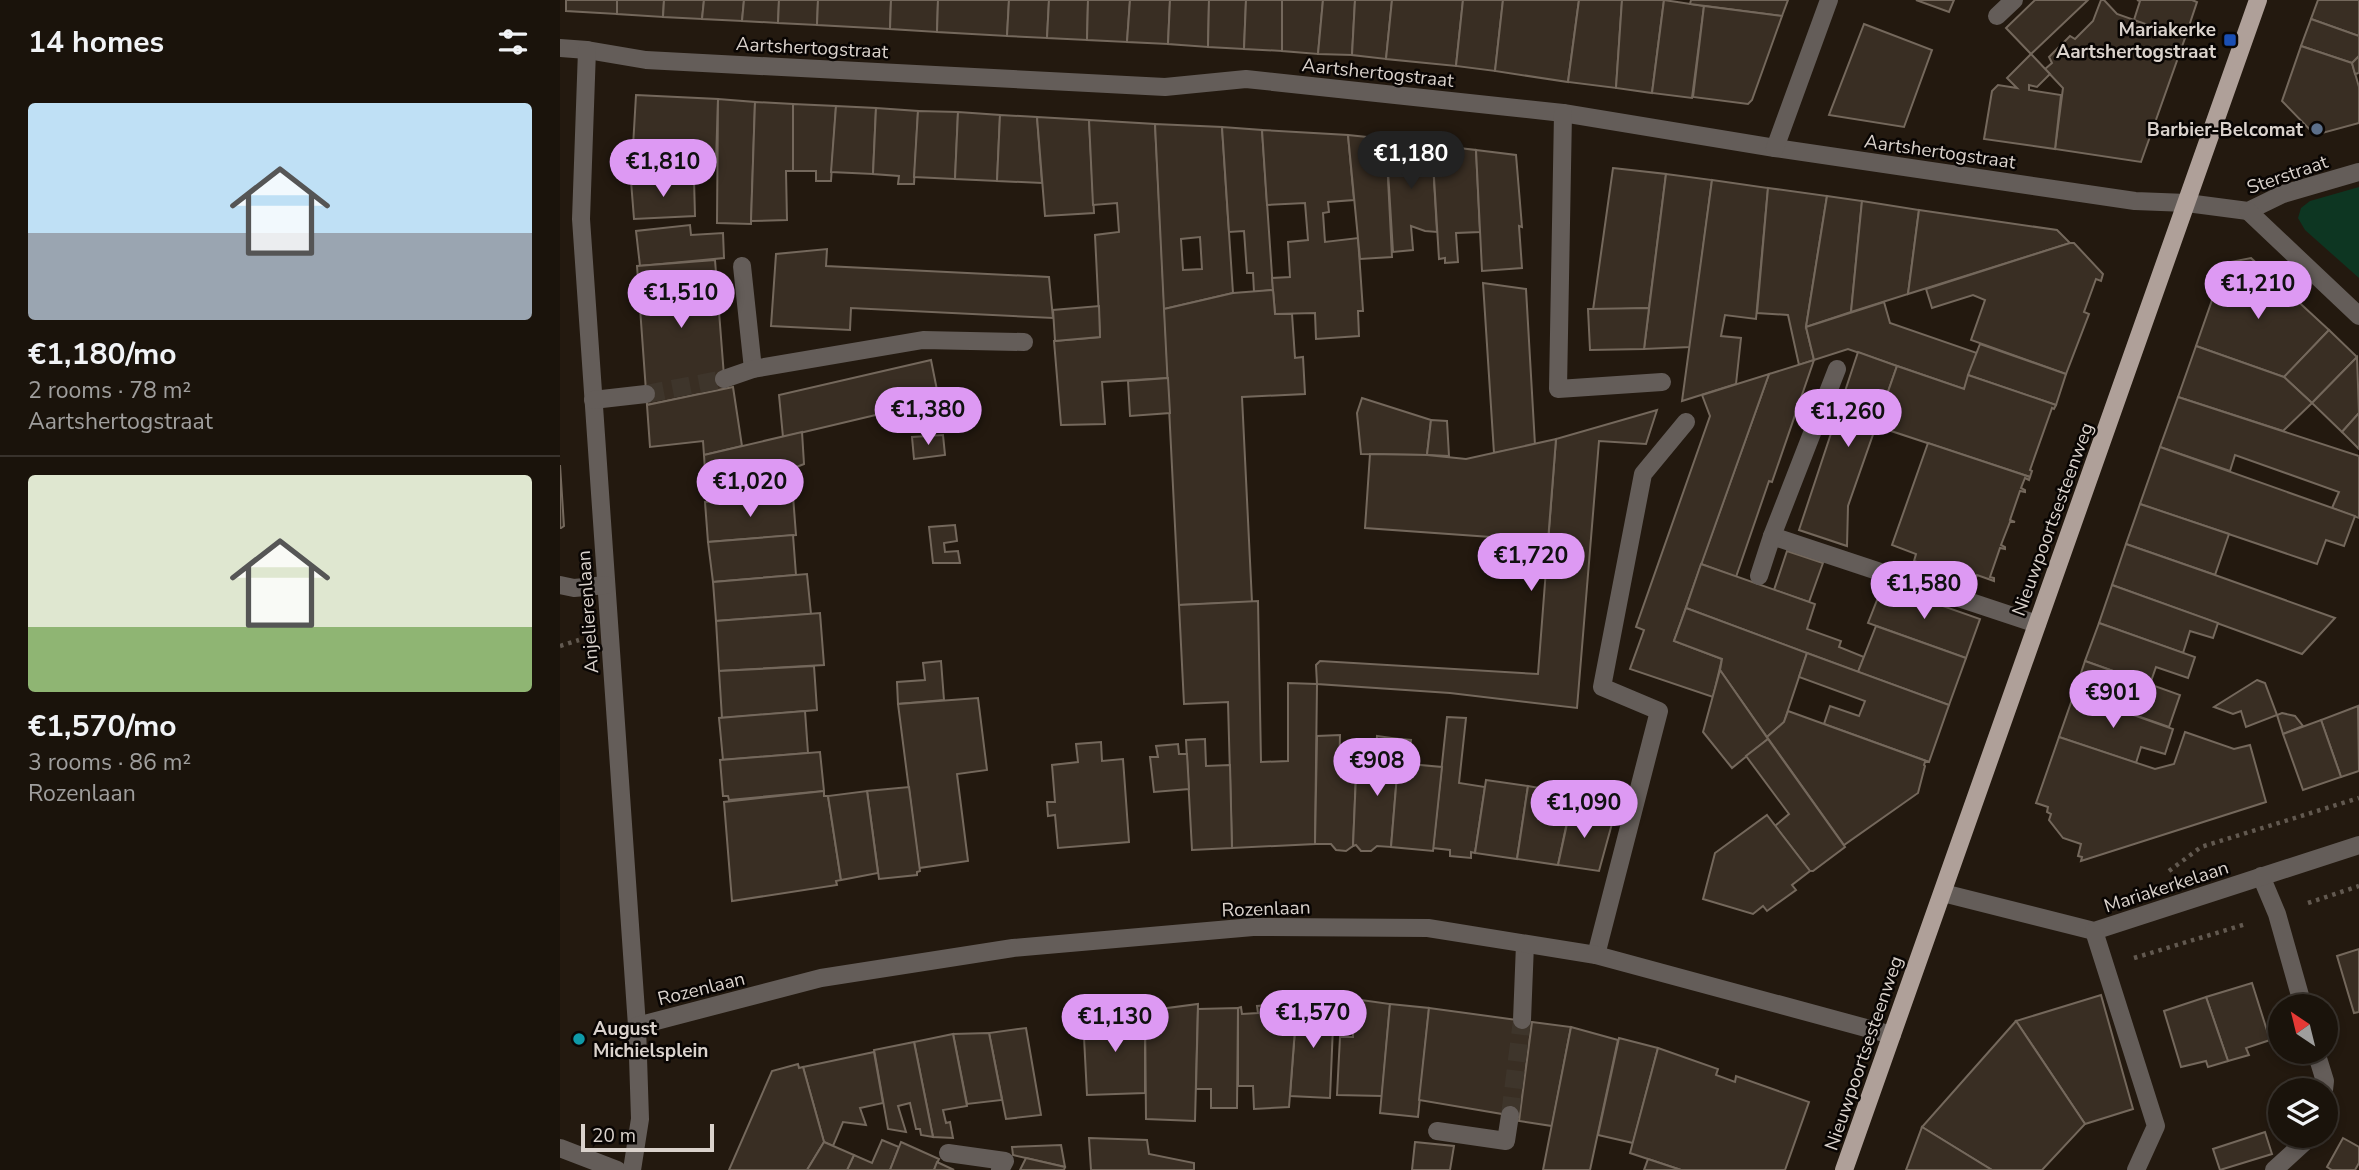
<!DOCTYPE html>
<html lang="en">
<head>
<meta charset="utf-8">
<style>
  :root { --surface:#1a130b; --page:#272019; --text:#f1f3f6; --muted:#9f9e9d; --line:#38322c; --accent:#dd99f3 }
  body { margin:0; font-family:"Nunito Sans",sans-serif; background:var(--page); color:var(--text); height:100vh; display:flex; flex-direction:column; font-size:26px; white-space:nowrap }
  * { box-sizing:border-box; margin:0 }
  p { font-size:23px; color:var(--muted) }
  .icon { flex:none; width:38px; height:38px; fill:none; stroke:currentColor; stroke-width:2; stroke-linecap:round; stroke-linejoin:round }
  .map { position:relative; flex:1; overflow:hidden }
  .drawer { display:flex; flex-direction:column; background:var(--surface); width:560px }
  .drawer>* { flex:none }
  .needle { width:46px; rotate:325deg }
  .buttons { position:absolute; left:1708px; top:994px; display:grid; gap:14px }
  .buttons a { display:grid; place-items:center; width:70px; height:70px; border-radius:50%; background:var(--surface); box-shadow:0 4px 10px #0003,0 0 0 2px var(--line); font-size:35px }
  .scale { position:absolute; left:21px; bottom:18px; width:133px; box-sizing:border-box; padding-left:7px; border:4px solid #dad2cc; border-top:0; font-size:19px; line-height:24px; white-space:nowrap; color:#dad2cc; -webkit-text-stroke:5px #090503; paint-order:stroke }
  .price { position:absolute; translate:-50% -60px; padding:0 16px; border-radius:24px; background:var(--accent); color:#111; font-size:23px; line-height:46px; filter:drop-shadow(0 2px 4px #0008) }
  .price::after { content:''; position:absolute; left:50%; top:42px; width:21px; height:16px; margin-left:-10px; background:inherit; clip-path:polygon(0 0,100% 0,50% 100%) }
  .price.selected { background:#222; color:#fff }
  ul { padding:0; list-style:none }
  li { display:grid; align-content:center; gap:14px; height:371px; padding:0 28px }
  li+li { border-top:2px solid var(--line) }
  li span { display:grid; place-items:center; height:217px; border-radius:7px; color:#555 }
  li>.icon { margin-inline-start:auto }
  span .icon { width:126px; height:126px; fill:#fffc; stroke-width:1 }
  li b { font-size:30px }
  h2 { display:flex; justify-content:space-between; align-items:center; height:84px; padding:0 28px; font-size:30px }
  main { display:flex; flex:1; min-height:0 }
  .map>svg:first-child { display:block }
</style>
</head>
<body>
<main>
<section class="drawer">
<h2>14 homes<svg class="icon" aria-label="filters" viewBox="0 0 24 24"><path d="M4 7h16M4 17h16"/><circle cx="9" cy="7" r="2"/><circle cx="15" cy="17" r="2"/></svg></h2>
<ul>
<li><span style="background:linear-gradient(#bfe0f5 60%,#9aa5b1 0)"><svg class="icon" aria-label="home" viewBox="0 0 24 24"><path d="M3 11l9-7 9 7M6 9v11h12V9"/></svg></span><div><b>€1,180/mo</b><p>2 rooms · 78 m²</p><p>Aartshertogstraat</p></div></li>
<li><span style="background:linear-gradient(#dfe7d0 70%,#8fb573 0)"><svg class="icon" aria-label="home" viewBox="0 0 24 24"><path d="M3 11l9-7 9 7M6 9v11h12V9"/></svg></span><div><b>€1,570/mo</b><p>3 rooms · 86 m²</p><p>Rozenlaan</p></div></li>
</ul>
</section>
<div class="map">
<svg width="1799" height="1170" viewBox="0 0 1799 1170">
  <rect width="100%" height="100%" fill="#23190f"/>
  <path fill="#0d3622" d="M1799,187V278L1745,230L1738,218L1741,208L1750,201Z"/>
  <g fill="#392e23" stroke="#74685c" stroke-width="2" fill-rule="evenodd">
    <path d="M6,0H57V14L6,11Z"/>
    <path d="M57,0H104L103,17L57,14Z"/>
    <path d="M104,0H144L142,19L103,17Z"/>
    <path d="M144,0H184L182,21L142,19Z"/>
    <path d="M184,0H219L218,23L182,21Z"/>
    <path d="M219,0H258L257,25L218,23Z"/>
    <path d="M258,0H331L330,29L257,25Z"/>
    <path d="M331,0H378L377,32L330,29Z"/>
    <path d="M378,0H449L447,36L377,32Z"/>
    <path d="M449,0H489L487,38L447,36Z"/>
    <path d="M489,0H528L527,40L487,38Z"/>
    <path d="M528,0H570L567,42L527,40Z"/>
    <path d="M570,0H610L608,44L567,42Z"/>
    <path d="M610,0H649L648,47L608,44Z"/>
    <path d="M649,0H686L684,49L648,47Z"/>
    <path d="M686,0H722V51L684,49Z"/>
    <path d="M722,0H763L758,54L722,51Z"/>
    <path d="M763,0H795L792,55L758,54Z"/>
    <path d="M795,0H832L826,59L792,55Z"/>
    <path d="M832,0H903L896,66L826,59Z"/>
    <path d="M903,0H943L935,71L896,66Z"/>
    <path d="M943,0H1019L1008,82L935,71Z"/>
    <path d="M1019,0H1062L1056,88L1008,82Z"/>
    <path d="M1062,0H1104L1092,93L1056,88Z"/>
    <path d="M1104,0L1144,6L1132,98L1092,93Z"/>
    <path d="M1131,0H1228L1222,16L1130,4Z"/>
    <path d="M1356,0H1394L1389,12Z"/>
    <path d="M1475,0H1528L1471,54L1446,28Z"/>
    <path d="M1541,0H1544L1557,14L1625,38L1581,162L1495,149L1503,88L1485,69L1492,63L1489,57L1510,36L1515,39L1533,21Z"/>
    <path d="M1577,0H1632L1637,2L1625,38L1574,20L1580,1Z"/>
    <path d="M1758,0H1799V36L1751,19Z"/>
    <path d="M1144,6L1222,16L1192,100L1188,104L1133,97Z"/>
    <path d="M1751,19L1799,36V56L1792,63L1741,46Z"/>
    <path d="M1304,24L1372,50L1344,127L1269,115Z"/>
    <path d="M1741,46L1792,63L1799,87V123L1755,135L1722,101Z"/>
    <path d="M1471,54L1490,74L1477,87L1469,85V90L1501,95L1495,149L1424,139L1432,91L1438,85L1457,88L1447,78Z"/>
    <path d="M1799,56V73L1795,74L1792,63Z"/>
    <path d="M76,95L158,99L156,162L141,161L140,179L71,181Z"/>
    <path d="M158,99L195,102L191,224L157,223Z"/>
    <path d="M195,102L233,104V171H226L227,220L191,221Z"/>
    <path d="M233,104L276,106L271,181H256V171H233Z"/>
    <path d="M276,106L316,108L313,174L271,172Z"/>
    <path d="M316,108L358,111L354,184H338L339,176L313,174Z"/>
    <path d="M358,111L398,112L395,179L354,177Z"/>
    <path d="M398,112L440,115L437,181L395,179Z"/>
    <path d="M440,115L477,117L482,183L437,181Z"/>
    <path d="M477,117L529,120L534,213L485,216Z"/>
    <path d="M529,120L595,124L608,378L542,382L545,424L501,425L494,341L540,337L535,235L559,232L557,203L533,205Z"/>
    <path d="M595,124L662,127L673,293L604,309ZM640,237L642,269L623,270L621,239Z"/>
    <path d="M662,127L702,130L713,290L694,292L693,273H687L684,231L669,232Z"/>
    <path d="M702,130L788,135L794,200L768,202L769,212L763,213L765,242L798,238L803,311H798L799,336L756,339L755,313L715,314L712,278L730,277L728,242L748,240L745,203L707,205Z"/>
    <path d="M788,135L826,139L832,257L800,259Z"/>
    <path d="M826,139L872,145L877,232L865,231L851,226L853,250L833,252Z"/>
    <path d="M872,145L916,150L920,232L896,233L898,262L885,263V258L879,259Z"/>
    <path d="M916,150L956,155L962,227L959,226L962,268L922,271Z"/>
    <path d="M1053,168L1106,174L1089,308L1033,310Z"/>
    <path d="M1106,174L1152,180L1130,347L1084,349Z"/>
    <path d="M134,179L135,216L74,219L71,181Z"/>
    <path d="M1152,180L1208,188L1196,319L1165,315L1161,336L1181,338L1176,384L1122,401Z"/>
    <path d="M1208,188L1267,196L1246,327L1254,360L1239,365L1228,315L1197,313Z"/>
    <path d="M1267,196L1302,201L1291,312L1246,327Z"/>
    <path d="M1302,201L1359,210L1348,294L1291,312Z"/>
    <path d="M1359,210L1497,230L1510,243L1348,294Z"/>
    <path d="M130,225L131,235L163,233L164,258L80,266L76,231Z"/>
    <path d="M1510,243H1514L1543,274L1541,281L1536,279L1524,312L1529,314L1506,374L1411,340L1425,300L1413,295L1372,308L1366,289Z"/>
    <path d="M267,249L266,266L489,277L493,318L291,308L290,330L211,326L216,254Z"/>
    <path d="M1691,258L1769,330L1724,377L1636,346L1665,263Z"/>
    <path d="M155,260L165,389L87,405L77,266Z"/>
    <path d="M923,283L966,289L975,445L934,453Z"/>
    <path d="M713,290L715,314H732L735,358L743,357L745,394L682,397L692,602L619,605L604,309L673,293Z"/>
    <path d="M1324,302L1330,323L1417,353L1404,389L1288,349L1254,360L1246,327Z"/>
    <path d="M539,306L540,337L495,341L493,310Z"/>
    <path d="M1089,308L1084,349L1030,350L1028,309Z"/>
    <path d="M1769,330L1797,357L1752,403L1724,377Z"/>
    <path d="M1420,344L1506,374L1496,405L1408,375Z"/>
    <path d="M1636,346L1724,377L1752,403L1723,431L1618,397Z"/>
    <path d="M1298,352L1337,366L1288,506L1287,546L1239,530Z"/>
    <path d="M1797,357L1799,413L1782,432L1752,403Z"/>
    <path d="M371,360L379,400L223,437L219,395Z"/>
    <path d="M1254,360L1212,482L1209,481L1176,577L1141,564L1209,374Z"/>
    <path d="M1337,366L1404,389L1408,375L1496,405L1494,409L1492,408L1470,470L1472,471L1470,477L1316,426Z"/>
    <path d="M1209,374L1114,641L1162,659L1153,697L1070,669L1084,630L1076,627L1150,416L1142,395Z"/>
    <path d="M608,378L610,413L570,416L568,381Z"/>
    <path d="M173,387L182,446L144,455L143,441L90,447L87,405Z"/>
    <path d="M1618,397L1799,456V518L1772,508L1779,492L1675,455L1670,471L1600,447Z"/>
    <path d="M802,398L871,420L867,455L801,454L797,413Z"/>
    <path d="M1097,410L1086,444L1039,441L1017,708L890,693L757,684L756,665L760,661L978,674L996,439Z"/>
    <path d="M1799,413V449L1782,432Z"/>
    <path d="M871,420L887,421L889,456L867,455Z"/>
    <path d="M242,432L244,464L234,468L236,495L147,501L144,455Z"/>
    <path d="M383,435L385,455L354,459L352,437Z"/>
    <path d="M996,439L988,541L805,528L810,454L867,455L906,459Z"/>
    <path d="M1368,443L1470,477L1469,480L1465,478L1461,488L1465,490V492L1460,491L1450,520L1455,522H1450L1441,545L1445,547V549L1440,548L1430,577L1434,578V581L1417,575L1414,582L1354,561L1356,554L1332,545Z"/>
    <path d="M1600,447L1795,516L1784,546L1766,540L1757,564L1580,504Z"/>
    <path d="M0,465L4,526L1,528H0Z"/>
    <path d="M233,496L236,535L148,542L145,502Z"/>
    <path d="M1580,504L1669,534L1655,575L1566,544Z"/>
    <path d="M395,525L397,541L384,543L385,552L398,551L400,563H373L369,527Z"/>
    <path d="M233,535L236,575L153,582L148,542Z"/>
    <path d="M1566,544L1655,575L1775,618L1742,654L1552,585Z"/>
    <path d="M1227,551L1263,563L1249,602L1214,590Z"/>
    <path d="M1141,564L1255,604L1247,629L1281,641L1279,647L1304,657L1298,672L1126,608Z"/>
    <path d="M247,574L251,614L156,621L153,582Z"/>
    <path d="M1323,585L1420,619L1406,658L1308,623Z"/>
    <path d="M1552,585L1658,623L1653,638L1630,631L1623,653L1539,623Z"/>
    <path d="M698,601L701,762L728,761V683L757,684L755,844L672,848L668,702L624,704L619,605Z"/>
    <path d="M1126,608L1247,653L1224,722L1207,737L1160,670L1162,659L1114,641Z"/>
    <path d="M260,613L264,665L159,671L156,621Z"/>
    <path d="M1539,623L1635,657L1628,678L1596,667L1590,684L1525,661Z"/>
    <path d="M1316,626L1406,658L1389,705L1298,672Z"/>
    <path d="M1247,653L1389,705L1369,762L1264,724L1270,706L1299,716L1305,701L1239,677Z"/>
    <path d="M381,661L384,700L338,704L337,682L365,680L363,663Z"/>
    <path d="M1525,661L1620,695L1609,727L1514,694Z"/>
    <path d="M254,666L257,710L162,718L159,671Z"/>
    <path d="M1160,670L1208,739L1172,768L1143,732Z"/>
    <path d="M1697,680L1705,683L1717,715L1686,727L1681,711L1673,714L1654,707Z"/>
    <path d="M1514,694L1613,729L1605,754L1581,747L1576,763L1499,737Z"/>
    <path d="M418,698L427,770L397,774L408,861L359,868L338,704Z"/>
    <path d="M1798,706L1799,771L1781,777L1761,720Z"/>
    <path d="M245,711L248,753L163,760L159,718Z"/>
    <path d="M1228,711L1369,762H1365L1364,765L1365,766L1358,793L1284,845L1207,737L1224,722Z"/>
    <path d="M1722,713L1735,716L1743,726L1723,734L1717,715Z"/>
    <path d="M887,717L906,718L899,783L925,787L915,853L911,852V858L890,856V850L873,848Z"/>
    <path d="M1761,720L1781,777L1743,790L1723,734Z"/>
    <path d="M1625,732L1674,749L1690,745L1706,802L1521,861L1522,857L1518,856L1521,844L1503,838L1489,820L1491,814L1487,812L1488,807L1476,803L1499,737L1595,769L1614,764Z"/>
    <path d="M780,735L779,774L796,775L793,846L786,851L776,850L771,844H755L757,736Z"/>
    <path d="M817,736L840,739L831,847L817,846L811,851H801L796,845L793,846L796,775H814Z"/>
    <path d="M645,739L646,766L670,765L672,848L632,850L626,740Z"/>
    <path d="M840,739L851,740L848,765L838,763Z"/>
    <path d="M1208,739L1285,847L1253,871H1250L1215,826L1229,814L1186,756Z"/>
    <path d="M541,742L542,761L563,759L569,842L498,848L495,815L488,816L487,802H495L492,765L518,762L516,744Z"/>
    <path d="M618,744L619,754H627L629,789L594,792L590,757H598L596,746Z"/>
    <path d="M260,752L264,791L169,800L168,796H163L160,760Z"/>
    <path d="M838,763L882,767L873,851L831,847Z"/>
    <path d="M926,780L968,786L957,859L915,853Z"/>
    <path d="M968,786L985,789L984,798L1011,803L998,865L957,859Z"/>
    <path d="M349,787L360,871L357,872V875L319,879L307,791Z"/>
    <path d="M985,789L1012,793V801L984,798Z"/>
    <path d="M264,791V796H268L281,880L276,881L277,885L172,901L164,802Z"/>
    <path d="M307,791L318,873L281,880L268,796Z"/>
    <path d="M1012,801L1024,803L1022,814L1053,820L1039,871L998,865Z"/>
    <path d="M1207,815L1250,871L1232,885L1236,890L1207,911L1203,906L1193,914L1143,899L1155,853Z"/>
    <path d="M1799,949V1012L1794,1013L1777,956Z"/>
    <path d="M1692,983L1710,1040L1686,1048L1689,1055L1668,1061L1646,997Z"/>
    <path d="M1541,995L1573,1109L1525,1124L1456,1021Z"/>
    <path d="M1646,997L1668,1061L1648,1067L1646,1061L1621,1067L1604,1011Z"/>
    <path d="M794,999L830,1004L822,1096L777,1095L780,1037H793Z"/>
    <path d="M774,1002L770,1098L730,1096L737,1003Z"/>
    <path d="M737,1003L729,1107L694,1109L693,1086H678V1008L681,1007L682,1014L698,1013L697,1006Z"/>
    <path d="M638,1004L635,1121L586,1119L585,1011Z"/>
    <path d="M830,1004L869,1008L858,1117L820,1113Z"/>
    <path d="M678,1008L677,1108H651V1089H636L638,1009Z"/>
    <path d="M869,1008L972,1022L960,1117L859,1100Z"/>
    <path d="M585,1011V1093L527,1095L523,1018Z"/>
    <path d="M1456,1021L1525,1124L1482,1170H1432L1362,1127Z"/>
    <path d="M972,1022L1011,1027L992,1126L959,1121Z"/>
    <path d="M1011,1027L1058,1040L1030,1170H983Z"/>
    <path d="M466,1028L481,1115L446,1119L429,1033Z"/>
    <path d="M429,1033L442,1100L407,1104L393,1034Z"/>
    <path d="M393,1034L407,1106L383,1110L386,1123L390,1122L393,1138L373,1137L354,1042Z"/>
    <path d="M1059,1038L1098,1048L1073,1143L1038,1135Z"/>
    <path d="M354,1042L373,1137L361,1135L360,1129H356L350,1103L338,1106L346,1132L328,1129L314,1050Z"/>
    <path d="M1098,1048L1158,1069L1156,1075L1175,1082L1176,1076L1249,1102L1225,1170H1121L1070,1153Z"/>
    <path d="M314,1052L323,1103L300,1108L306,1125L283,1122L273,1146L264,1142L243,1067Z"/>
    <path d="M238,1064L239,1068L243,1067L264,1142L247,1170H169L212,1071Z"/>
    <path d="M1362,1127L1432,1170H1346Z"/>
    <path d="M1705,1132L1712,1154L1660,1170L1653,1149Z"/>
    <path d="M529,1138L587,1140L589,1154L634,1163V1170H531Z"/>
    <path d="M1783,1138L1799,1147V1163L1795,1170H1772L1767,1167Z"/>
    <path d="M322,1140L339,1147L330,1170H287L294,1155L312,1163Z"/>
    <path d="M264,1142L294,1155L287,1170H247Z"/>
    <path d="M341,1142L379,1159L374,1170H330Z"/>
    <path d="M855,1142L894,1146L890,1170H852Z"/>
    <path d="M501,1145L505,1167L453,1155L452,1147Z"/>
    <path d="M466,1158L505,1167L504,1170H460Z"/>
    <path d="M1088,1159L1121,1170H1084Z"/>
    <path d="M377,1162L394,1170H374Z"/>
  </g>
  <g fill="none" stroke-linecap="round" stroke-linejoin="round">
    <g stroke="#3e352b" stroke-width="18" stroke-dasharray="18 9" stroke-linecap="butt">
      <path d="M86,394L164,379"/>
      <path d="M950,1115L962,1020"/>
    </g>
    <g stroke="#625950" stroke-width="4.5" stroke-dasharray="3.5 5" stroke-linecap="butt">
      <path d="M0,646L19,640"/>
      <path d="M1609,871L1641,847L1799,798"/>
      <path d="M1748,903L1799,886"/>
      <path d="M1574,958L1686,924"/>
    </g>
    <g stroke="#645d59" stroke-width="18">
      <path d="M1437,16L1454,0"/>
      <path d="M0,48L27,50L86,60L605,87L686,79L1003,113L1215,148L1575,201L1627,203L1688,211L1723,194L1799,172"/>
      <path d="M27,50L21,219L77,1026L80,1119L72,1170"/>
      <path d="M1003,113L998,389L1102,382"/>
      <path d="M1215,148L1269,0"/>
      <path d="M1688,211L1799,316"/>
      <path d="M182,266L193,369"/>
      <path d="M164,379L193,369L363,340L464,342"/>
      <path d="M33,400L86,394"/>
      <path d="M1212,536L1477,624"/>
      <path d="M1199,576L1212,536L1277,369"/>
      <path d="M0,585L14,588L46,585"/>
      <path d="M1701,876L1717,914L1743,1006"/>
      <path d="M1383,893L1534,931L1799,845"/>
      <path d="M1534,931L1596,1126L1576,1170"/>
      <path d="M1036,955L1099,711L1042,687L1083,474L1126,422"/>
      <path d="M962,1020L965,944"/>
      <path d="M77,1026L261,978L453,948L693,927L868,928L1036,955L1332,1035"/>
      <path d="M1756,1052L1765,1081L1764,1090"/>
      <path d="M877,1131L946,1141L950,1115"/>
      <path d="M0,1148L57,1170"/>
      <path d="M388,1153L445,1161L440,1170"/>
      <path d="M1714,1170L1751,1136"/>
    </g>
    <path stroke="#afa099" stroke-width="18" d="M1284,1170L1698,0"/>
  </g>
  <rect fill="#1a4fb4" stroke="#090503" stroke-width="2.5" x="1663" y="33" width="14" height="14" rx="3.5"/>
  <circle fill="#5c6f8a" stroke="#090503" stroke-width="2.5" cx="1757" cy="129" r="7"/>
  <circle fill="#0f9aa8" stroke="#090503" stroke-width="2.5" cx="19" cy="1039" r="7"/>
  <g text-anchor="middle" stroke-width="5" stroke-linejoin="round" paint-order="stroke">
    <g font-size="19" font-weight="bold" fill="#dad2cc" stroke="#090503" text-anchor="end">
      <text x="1656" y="36">Mariakerke<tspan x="1656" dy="22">Aartshertogstraat</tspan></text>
      <text x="1743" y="136">Barbier-Belcomat</text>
      <text x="33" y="1035" text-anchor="start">August<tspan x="33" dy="22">Michielsplein</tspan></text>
    </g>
    <g font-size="19" fill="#dad2cc" stroke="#090503">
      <text transform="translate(252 47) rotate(3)" y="7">Aartshertogstraat</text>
      <text transform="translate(818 72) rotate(6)" y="7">Aartshertogstraat</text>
      <text transform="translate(1380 151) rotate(8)" y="7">Aartshertogstraat</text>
      <text transform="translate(1727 174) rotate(-19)" y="7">Sterstraat</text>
      <text transform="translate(1492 519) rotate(-70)" y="7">Nieuwpoortsesteenweg</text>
      <text transform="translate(27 612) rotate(-94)" y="7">Anjelierenlaan</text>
      <text transform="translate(1606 886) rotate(-18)" y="7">Mariakerkelaan</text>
      <text transform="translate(706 908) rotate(-2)" y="7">Rozenlaan</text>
      <text transform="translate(141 988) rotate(-14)" y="7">Rozenlaan</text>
      <text transform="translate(1303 1053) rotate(-71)" y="7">Nieuwpoortsesteenweg</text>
    </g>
  </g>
</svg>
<div class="buttons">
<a><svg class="needle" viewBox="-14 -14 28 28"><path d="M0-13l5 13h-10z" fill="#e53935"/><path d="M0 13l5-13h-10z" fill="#9f9e9d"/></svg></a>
<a><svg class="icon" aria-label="layers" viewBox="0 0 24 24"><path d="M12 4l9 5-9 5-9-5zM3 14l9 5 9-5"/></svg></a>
</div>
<div class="scale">20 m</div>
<b class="price selected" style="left:851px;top:191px">€1,180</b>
<b class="price" style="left:103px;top:199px">€1,810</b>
<b class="price" style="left:1698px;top:321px">€1,210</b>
<b class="price" style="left:121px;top:330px">€1,510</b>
<b class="price" style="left:368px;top:447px">€1,380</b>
<b class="price" style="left:1288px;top:449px">€1,260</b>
<b class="price" style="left:190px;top:519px">€1,020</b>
<b class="price" style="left:971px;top:593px">€1,720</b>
<b class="price" style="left:1364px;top:621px">€1,580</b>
<b class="price" style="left:1553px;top:730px">€901</b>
<b class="price" style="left:817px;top:798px">€908</b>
<b class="price" style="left:1024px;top:840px">€1,090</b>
<b class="price" style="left:753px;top:1050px">€1,570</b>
<b class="price" style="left:555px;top:1054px">€1,130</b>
</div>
</main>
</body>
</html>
